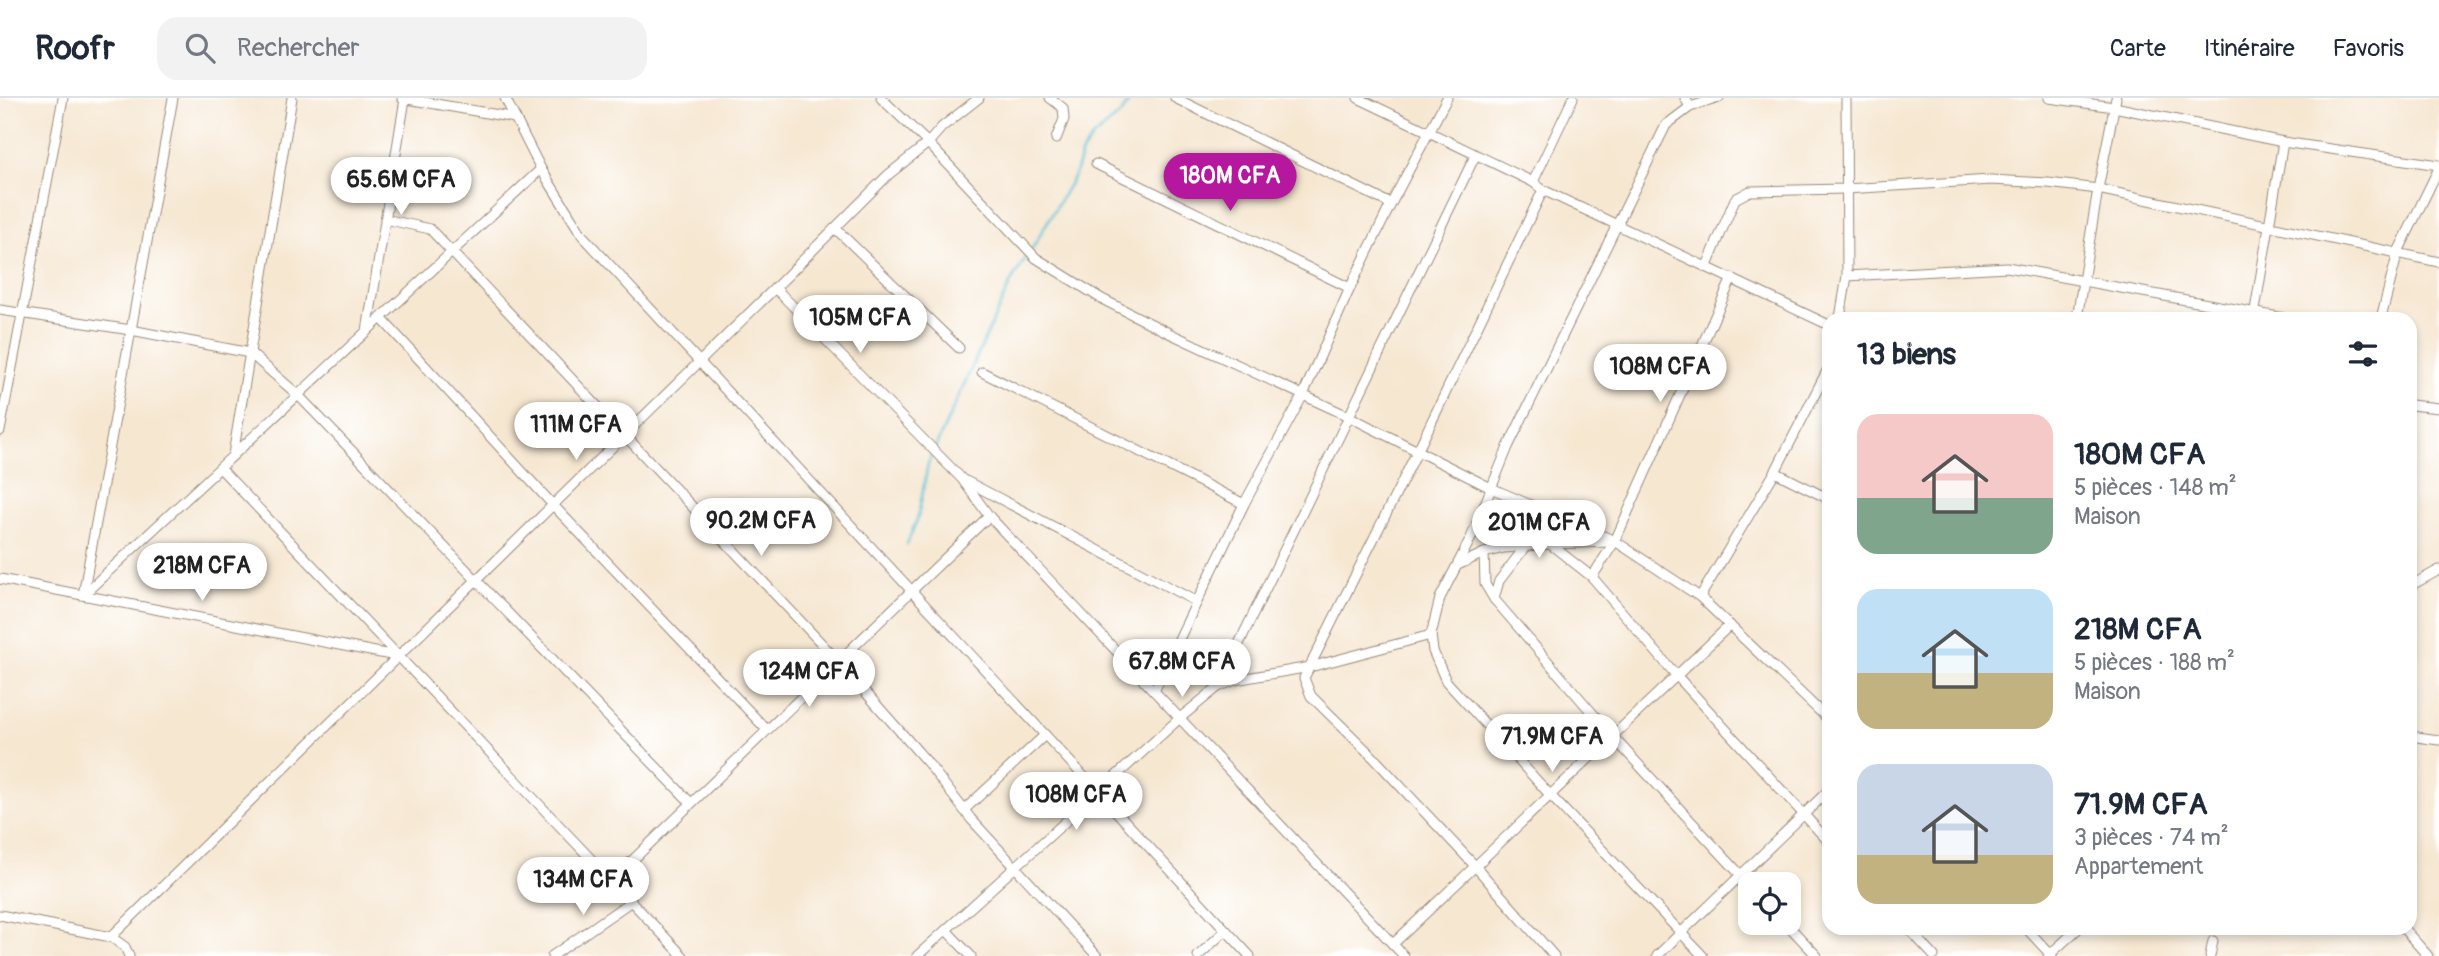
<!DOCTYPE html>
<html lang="fr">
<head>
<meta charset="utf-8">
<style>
  :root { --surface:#fff; --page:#f2f2f3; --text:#1f2937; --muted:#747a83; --line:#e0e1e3; --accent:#b5179e }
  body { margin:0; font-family:Pangolin,sans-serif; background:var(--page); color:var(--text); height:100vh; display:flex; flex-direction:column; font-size:26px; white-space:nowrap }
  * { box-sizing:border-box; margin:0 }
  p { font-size:23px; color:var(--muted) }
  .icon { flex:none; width:38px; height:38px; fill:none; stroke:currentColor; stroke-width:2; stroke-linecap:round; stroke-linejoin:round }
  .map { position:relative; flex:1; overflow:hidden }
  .side { position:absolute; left:1822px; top:214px; width:595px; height:623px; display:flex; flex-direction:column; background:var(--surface); border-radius:21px; box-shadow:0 4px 10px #0003 }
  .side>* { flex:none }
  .fabs { position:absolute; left:1738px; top:774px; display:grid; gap:14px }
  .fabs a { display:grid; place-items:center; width:63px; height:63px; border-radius:14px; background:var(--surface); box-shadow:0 4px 10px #0003; font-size:35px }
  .price { position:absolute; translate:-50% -60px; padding:0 16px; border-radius:24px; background:#fff; color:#222; font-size:23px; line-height:46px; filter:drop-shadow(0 2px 4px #0008) }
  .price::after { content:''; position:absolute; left:50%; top:42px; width:21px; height:16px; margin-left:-10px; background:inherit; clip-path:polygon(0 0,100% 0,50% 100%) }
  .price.active { background:var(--accent); color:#fff }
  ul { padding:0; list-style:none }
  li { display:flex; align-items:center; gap:21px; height:175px; padding:0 35px }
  li span { display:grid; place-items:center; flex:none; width:196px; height:140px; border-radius:21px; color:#555 }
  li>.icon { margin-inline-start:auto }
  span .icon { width:84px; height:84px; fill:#fffc; stroke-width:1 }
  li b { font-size:30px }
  h2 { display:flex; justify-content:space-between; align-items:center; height:84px; padding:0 35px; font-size:30px }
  header { display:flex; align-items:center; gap:42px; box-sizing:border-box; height:98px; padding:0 35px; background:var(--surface); border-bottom:2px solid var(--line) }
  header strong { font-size:33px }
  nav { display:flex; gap:38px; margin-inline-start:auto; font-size:24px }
  .search { width:490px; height:63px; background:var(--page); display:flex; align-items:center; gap:18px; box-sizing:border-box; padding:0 24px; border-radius:21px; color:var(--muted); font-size:26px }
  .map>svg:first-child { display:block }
</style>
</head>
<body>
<header>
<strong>Roofr</strong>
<div class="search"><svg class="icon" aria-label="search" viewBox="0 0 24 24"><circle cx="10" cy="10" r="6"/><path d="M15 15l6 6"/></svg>Rechercher</div>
<nav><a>Carte</a><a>Itinéraire</a><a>Favoris</a></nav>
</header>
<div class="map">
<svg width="2439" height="858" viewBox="0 0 2439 858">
  <rect width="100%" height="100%" fill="#fff"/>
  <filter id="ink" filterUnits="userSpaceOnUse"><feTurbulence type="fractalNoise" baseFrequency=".0143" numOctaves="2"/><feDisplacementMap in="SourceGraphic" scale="14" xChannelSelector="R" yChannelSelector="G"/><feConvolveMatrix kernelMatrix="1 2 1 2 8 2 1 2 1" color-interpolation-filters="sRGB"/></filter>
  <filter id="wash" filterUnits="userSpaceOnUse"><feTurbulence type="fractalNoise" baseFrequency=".00686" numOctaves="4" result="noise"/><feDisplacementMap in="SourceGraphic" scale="28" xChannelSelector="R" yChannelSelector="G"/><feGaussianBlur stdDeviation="1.57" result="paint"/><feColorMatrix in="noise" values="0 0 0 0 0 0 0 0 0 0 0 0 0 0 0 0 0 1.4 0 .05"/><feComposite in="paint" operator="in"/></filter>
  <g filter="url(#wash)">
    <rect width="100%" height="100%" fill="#f6e7d1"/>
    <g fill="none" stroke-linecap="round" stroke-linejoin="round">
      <g stroke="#59c0d7" stroke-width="2.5">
        <path d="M935,350L1011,184L1036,144L1075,76L1082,54L1093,39L1122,15L1131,0"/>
        <path d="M907,446L918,419L928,366L932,356"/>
      </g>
    </g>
  </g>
  <g filter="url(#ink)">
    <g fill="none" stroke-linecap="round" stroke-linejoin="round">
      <defs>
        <g id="street">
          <path d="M402,0L515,20"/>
          <path d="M505,0L541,71L582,137L1250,858"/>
          <path d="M881,0L928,45L1036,160L1102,201L1169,235L1348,318L1491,390L1615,443L1700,499L1829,622"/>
          <path d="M1050,0L1063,10L1064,21L1056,41"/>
          <path d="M1175,0L1391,106"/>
          <path d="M1358,0L1533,84L1543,92L1829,227"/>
          <path d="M1685,0L1690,9"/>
          <path d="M2049,0L2114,9L2283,44L2439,67"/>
          <path d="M1096,66L1350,190"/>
          <path d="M1533,84L1573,0"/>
          <path d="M1543,92L1417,354L1304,580L1311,598L1373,659L1476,769L1554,858"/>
          <path d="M385,121L430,131L838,563L927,664L971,721L1097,858"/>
          <path d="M835,130L959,250"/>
          <path d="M1707,168L1735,101L1750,93L1846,91L1991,82L2048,85L2098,91L2439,164"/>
          <path d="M1847,178L2007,169L2284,220"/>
          <path d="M775,190L962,381L989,418L1404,858"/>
          <path d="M0,212L131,232L250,255L298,297L691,705"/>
          <path d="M2254,218L2283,44"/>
          <path d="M381,220L553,407L766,631"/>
          <path d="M1840,220L1847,178L1846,0"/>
          <path d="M2077,220L2098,91L2116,0"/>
          <path d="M2381,220L2398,154L2439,70"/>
          <path d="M367,233L405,1"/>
          <path d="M982,274L1244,406"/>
          <path d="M2410,307L2439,310"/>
          <path d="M0,333L63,0"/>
          <path d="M233,357L292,0"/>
          <path d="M220,370L683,858"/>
          <path d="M1775,374L1829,401"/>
          <path d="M966,383L1197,504"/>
          <path d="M1550,446L1592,479L1676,577L1829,744"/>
          <path d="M1484,455L1485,486L1494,501L1613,639L1750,787"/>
          <path d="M1458,467L1484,455L1504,450L1550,446L1610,444"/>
          <path d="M1592,479L1615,443L1732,180"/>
          <path d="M0,481L396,558"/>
          <path d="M2410,488L2439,472"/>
          <path d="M83,497L541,71"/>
          <path d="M83,497L173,0"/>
          <path d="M1700,499L1775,374L1829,269"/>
          <path d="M1494,501L1499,483L1525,449L1544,413"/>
          <path d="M1218,589L1475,58"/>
          <path d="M1154,593L1244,406L1303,297L1350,190L1391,106L1447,0"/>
          <path d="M2410,638L2439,642"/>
          <path d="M964,712L1045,637"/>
          <path d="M611,783L989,418"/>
          <path d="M0,817L111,839L125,849L129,858"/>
          <path d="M1785,824L1817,858"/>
          <path d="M1908,830L1934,858"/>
          <path d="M2026,830L2052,858"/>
          <path d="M2403,830L2428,858"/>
          <path d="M946,832L971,858"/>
          <path d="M111,839L775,190L888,77L928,45L942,29L979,0"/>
          <path d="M1393,846L1730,527"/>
          <path d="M552,858L630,804"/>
          <path d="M917,858L1180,620L1218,589L1235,582L1310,569L1431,537"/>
          <path d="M1198,858L1226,832"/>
          <path d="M1657,858L1829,692"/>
          <path d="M1703,858L1551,698L1446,583L1433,553L1431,537L1440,500L1471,440L1508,349L1666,27L1690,9L1719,0"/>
          <path d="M2048,858L2079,830"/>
          <path d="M2210,858L2213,843"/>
        </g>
      </defs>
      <use href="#street" stroke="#988878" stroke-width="11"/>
      <use href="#street" stroke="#fff" stroke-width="9"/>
    </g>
  </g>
</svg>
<div class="fabs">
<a><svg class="icon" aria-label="locate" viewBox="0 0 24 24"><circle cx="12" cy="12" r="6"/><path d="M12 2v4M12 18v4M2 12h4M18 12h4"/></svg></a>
</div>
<b class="price active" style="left:1230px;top:115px">180M CFA</b>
<b class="price" style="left:401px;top:119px">65.6M CFA</b>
<b class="price" style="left:860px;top:257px">105M CFA</b>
<b class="price" style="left:1660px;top:306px">108M CFA</b>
<b class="price" style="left:576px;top:364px">111M CFA</b>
<b class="price" style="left:761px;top:460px">90.2M CFA</b>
<b class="price" style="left:1539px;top:462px">201M CFA</b>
<b class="price" style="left:202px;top:505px">218M CFA</b>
<b class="price" style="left:1182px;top:601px">67.8M CFA</b>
<b class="price" style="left:809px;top:611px">124M CFA</b>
<b class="price" style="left:1552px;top:676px">71.9M CFA</b>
<b class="price" style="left:1076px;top:734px">108M CFA</b>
<b class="price" style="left:583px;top:819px">134M CFA</b>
<section class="side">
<h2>13 biens<svg class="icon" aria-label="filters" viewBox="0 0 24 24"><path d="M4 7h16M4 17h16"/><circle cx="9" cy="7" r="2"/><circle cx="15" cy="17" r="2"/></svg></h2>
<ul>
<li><span style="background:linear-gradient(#f6c9c9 60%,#7fa58c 0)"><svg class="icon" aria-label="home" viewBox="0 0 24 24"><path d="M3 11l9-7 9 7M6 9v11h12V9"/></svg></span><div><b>180M CFA</b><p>5 pièces · 148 m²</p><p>Maison</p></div></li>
<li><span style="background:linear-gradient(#bfe0f5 60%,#c2b280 0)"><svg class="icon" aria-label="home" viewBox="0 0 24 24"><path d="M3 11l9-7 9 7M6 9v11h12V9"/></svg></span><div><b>218M CFA</b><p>5 pièces · 188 m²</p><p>Maison</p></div></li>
<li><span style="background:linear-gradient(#c9d6e8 65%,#c2b280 0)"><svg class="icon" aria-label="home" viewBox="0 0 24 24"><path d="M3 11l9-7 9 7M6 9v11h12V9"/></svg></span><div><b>71.9M CFA</b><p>3 pièces · 74 m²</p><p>Appartement</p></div></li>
</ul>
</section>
</div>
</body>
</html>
